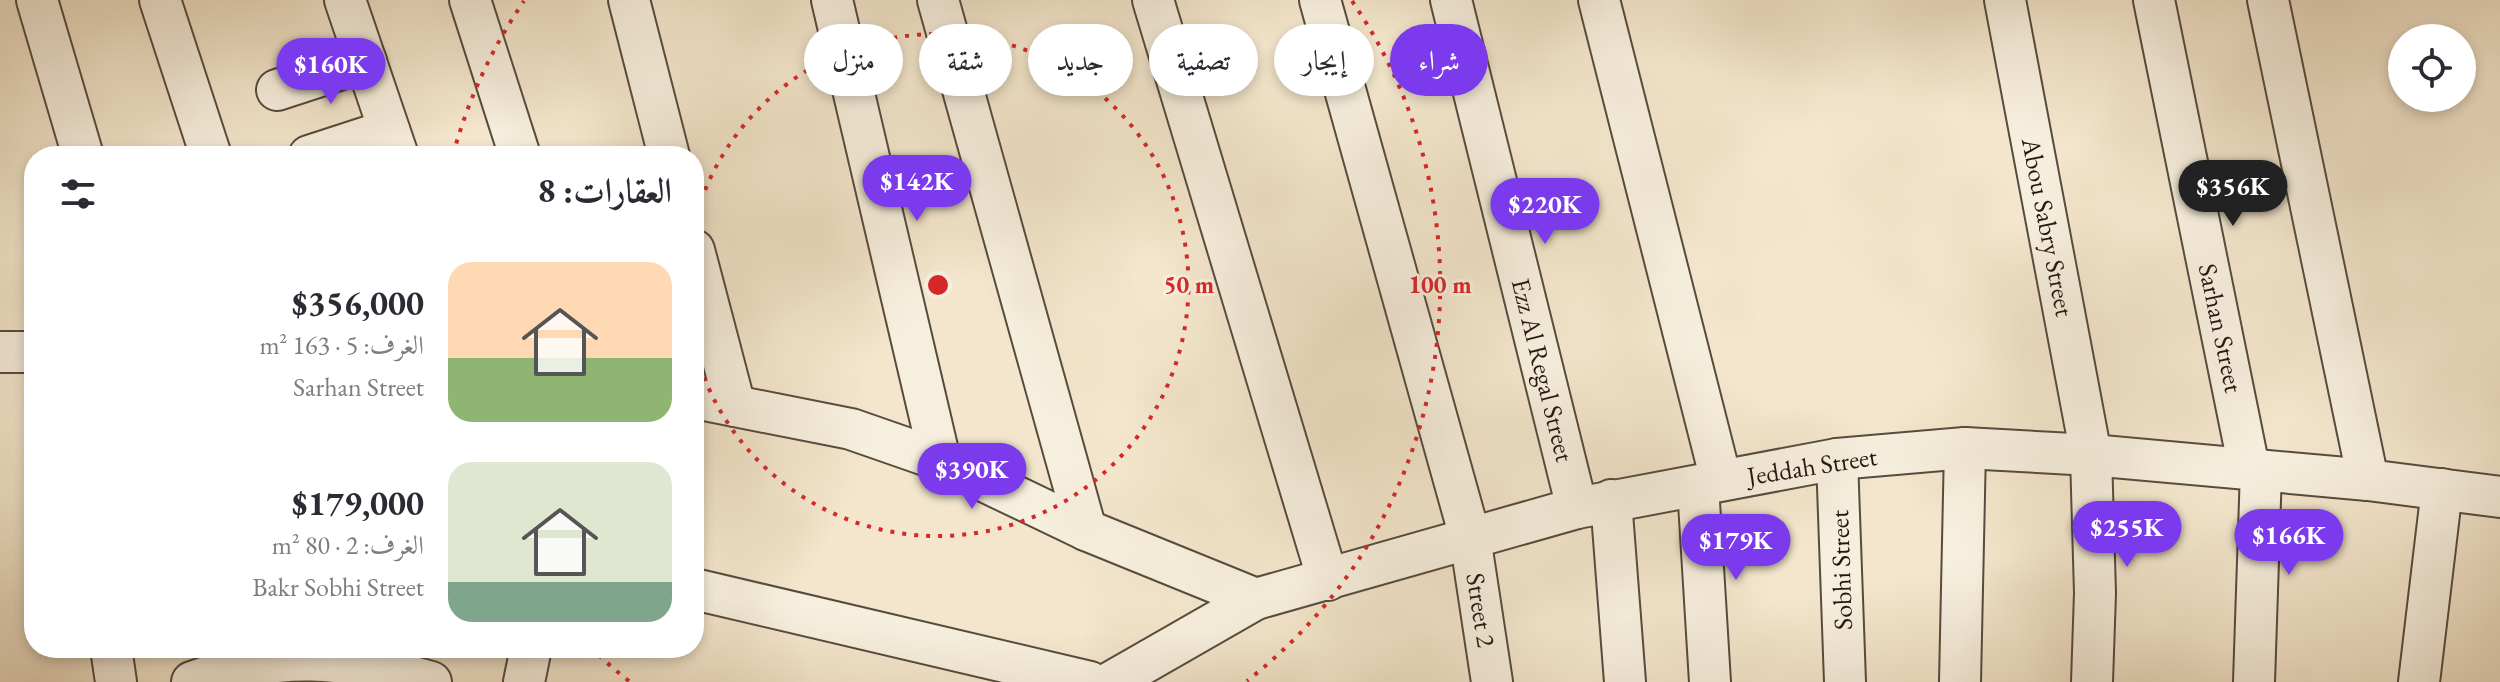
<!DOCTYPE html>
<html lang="ar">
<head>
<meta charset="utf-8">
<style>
  :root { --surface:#fff; --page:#f2f2f3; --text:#2b2b33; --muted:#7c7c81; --accent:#7c3aed }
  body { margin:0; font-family:"EB Garamond",Amiri,serif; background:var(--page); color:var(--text); direction:rtl; height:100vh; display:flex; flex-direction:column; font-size:30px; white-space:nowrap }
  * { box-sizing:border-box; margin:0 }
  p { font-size:26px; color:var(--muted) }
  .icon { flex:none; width:44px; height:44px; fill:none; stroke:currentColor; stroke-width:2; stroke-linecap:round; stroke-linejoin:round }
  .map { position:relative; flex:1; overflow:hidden; direction:ltr }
  .side { position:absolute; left:24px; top:146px; width:680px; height:512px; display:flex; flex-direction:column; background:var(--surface); border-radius:32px; box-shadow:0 4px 12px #0003; direction:rtl }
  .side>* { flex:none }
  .banner { position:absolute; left:728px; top:24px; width:760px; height:72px; direction:rtl; display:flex; gap:16px }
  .controls { position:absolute; left:2388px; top:24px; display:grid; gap:16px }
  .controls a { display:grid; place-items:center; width:88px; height:88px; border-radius:50%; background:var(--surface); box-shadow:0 4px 12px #0003; font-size:40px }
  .price { position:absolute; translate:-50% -68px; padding:0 18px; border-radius:28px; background:var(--accent); color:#fff; font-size:26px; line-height:52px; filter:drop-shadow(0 2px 4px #0008) }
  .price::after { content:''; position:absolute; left:50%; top:48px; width:24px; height:18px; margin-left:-12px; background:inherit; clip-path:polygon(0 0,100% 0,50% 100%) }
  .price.active { background:#222; color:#fff }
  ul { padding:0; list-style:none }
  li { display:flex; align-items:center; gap:24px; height:200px; padding:0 32px }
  li span { display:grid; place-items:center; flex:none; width:224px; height:160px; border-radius:24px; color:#555 }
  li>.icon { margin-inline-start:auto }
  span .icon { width:96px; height:96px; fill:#fffc; stroke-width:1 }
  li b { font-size:34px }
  h2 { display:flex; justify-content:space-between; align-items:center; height:96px; padding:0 32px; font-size:34px }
  .chip { padding:0 28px; border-radius:36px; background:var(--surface); box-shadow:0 4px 12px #0003; font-size:28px; line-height:72px }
  .chip.active { background:var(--accent); color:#fff }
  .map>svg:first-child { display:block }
</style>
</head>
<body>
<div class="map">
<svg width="2500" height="682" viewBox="0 0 2500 682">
  <rect width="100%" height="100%" fill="#f3e6cc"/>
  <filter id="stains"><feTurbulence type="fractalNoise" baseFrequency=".0025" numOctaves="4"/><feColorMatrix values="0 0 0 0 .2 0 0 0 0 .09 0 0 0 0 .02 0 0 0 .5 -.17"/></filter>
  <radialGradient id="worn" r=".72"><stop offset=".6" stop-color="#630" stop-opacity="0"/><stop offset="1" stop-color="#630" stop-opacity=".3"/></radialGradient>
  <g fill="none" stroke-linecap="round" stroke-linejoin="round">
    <defs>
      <g id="minor">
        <path d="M37,0L83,156"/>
        <path d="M160,0L211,156"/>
        <path d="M345,0L398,156"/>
        <path d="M470,0L520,156"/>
        <path d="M629,0L669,156"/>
        <path d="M832,0L940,460"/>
        <path d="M938,0L1086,530"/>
        <path d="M1153,0L1328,580"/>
        <path d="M1320,0L1470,537L1492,682"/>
        <path d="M1451,0L1577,508"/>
        <path d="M1599,0L1721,480"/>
        <path d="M2005,0L2091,455L2095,593L2092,682"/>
        <path d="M2154,0L2249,468"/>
        <path d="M2268,0L2368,480"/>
        <path d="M277,90L366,61"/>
        <path d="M309,156L389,130"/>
        <path d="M694,250L735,406"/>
        <path d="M0,352H34"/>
        <path d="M694,398L851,429L940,460L1086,530L1256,599"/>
        <path d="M1837,459L1845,682"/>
        <path d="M1698,486L1710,682"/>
        <path d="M1611,500L1625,682"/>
        <path d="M694,589L1090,682"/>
        <path d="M111,648L116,682"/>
        <path d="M192,682C277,651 345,656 431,682"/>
        <path d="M524,682L531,648"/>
        <path d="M1111,682L1256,599L1577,508L1837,459L1965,448L2091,455L2368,480L2500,497"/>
        <path d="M1960,682L1965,448"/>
        <path d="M2254,682L2261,470"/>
        <path d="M2419,682L2442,489"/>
      </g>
    </defs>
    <use href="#minor" stroke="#574b40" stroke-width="44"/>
    <use href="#minor" stroke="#f7efde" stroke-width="40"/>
  </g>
  <g fill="none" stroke="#d62828" stroke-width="4" stroke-dasharray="4 8">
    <path d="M694 224A251 251 0 1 1 694 346"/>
    <path d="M629 681A502 502 0 0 1 592 649M453 155A502 502 0 0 1 524 1M1352 1A502 502 0 0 1 1247 681"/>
  </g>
  <g text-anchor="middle" stroke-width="6" stroke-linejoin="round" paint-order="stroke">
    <g font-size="26" fill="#231712" stroke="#f7efde">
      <text transform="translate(2048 227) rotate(79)" y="9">Abou Sabry Street</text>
      <text transform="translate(2221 328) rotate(78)" y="9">Sarhan Street</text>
      <text transform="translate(1543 370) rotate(76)" y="9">Ezz Al Regal Street</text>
      <text transform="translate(1812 466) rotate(-9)" y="9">Jeddah Street</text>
      <text transform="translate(1841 570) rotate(-92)" y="9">Sobhi Street</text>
      <text transform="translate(1481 610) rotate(81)" y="9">Street 2</text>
    </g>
  </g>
  <circle cx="938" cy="285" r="12" fill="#d62828" stroke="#f7efde" stroke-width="4"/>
  <g font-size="24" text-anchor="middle" font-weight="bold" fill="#d62828" stroke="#f7efde" stroke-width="6" stroke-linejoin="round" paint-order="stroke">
    <text x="1189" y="293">50 m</text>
    <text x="1440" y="293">100 m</text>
  </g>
  <rect width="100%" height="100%" filter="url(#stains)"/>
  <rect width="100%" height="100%" fill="url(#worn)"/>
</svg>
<div class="controls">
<a><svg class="icon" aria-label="locate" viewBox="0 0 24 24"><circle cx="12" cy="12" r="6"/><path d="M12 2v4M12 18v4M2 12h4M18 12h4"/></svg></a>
</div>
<b class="price" style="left:331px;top:106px">$160K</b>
<b class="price" style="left:917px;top:223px">$142K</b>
<b class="price active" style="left:2233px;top:228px">$356K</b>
<b class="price" style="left:1545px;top:246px">$220K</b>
<b class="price" style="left:972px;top:511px">$390K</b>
<b class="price" style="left:2127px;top:569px">$255K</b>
<b class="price" style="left:2289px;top:577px">$166K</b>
<b class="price" style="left:1736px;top:582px">$179K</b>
<div class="banner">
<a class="chip active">شراء</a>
<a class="chip">إيجار</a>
<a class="chip">تصفية</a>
<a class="chip">جديد</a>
<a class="chip">شقة</a>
<a class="chip">منزل</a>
</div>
<section class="side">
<h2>العقارات: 8<svg class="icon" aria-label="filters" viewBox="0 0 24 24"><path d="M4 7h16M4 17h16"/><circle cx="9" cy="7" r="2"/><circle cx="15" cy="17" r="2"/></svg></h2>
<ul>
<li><span style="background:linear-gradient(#ffd9b3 60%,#8fb573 0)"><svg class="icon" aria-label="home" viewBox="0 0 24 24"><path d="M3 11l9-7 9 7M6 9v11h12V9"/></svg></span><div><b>$356,000</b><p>الغرف: 5 · 163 m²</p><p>Sarhan Street</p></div></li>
<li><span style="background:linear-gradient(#dfe7d0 75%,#7fa58c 0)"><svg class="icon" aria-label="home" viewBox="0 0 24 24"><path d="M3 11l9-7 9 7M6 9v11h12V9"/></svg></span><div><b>$179,000</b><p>الغرف: 2 · 80 m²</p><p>Bakr Sobhi Street</p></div></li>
</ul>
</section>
</div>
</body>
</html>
